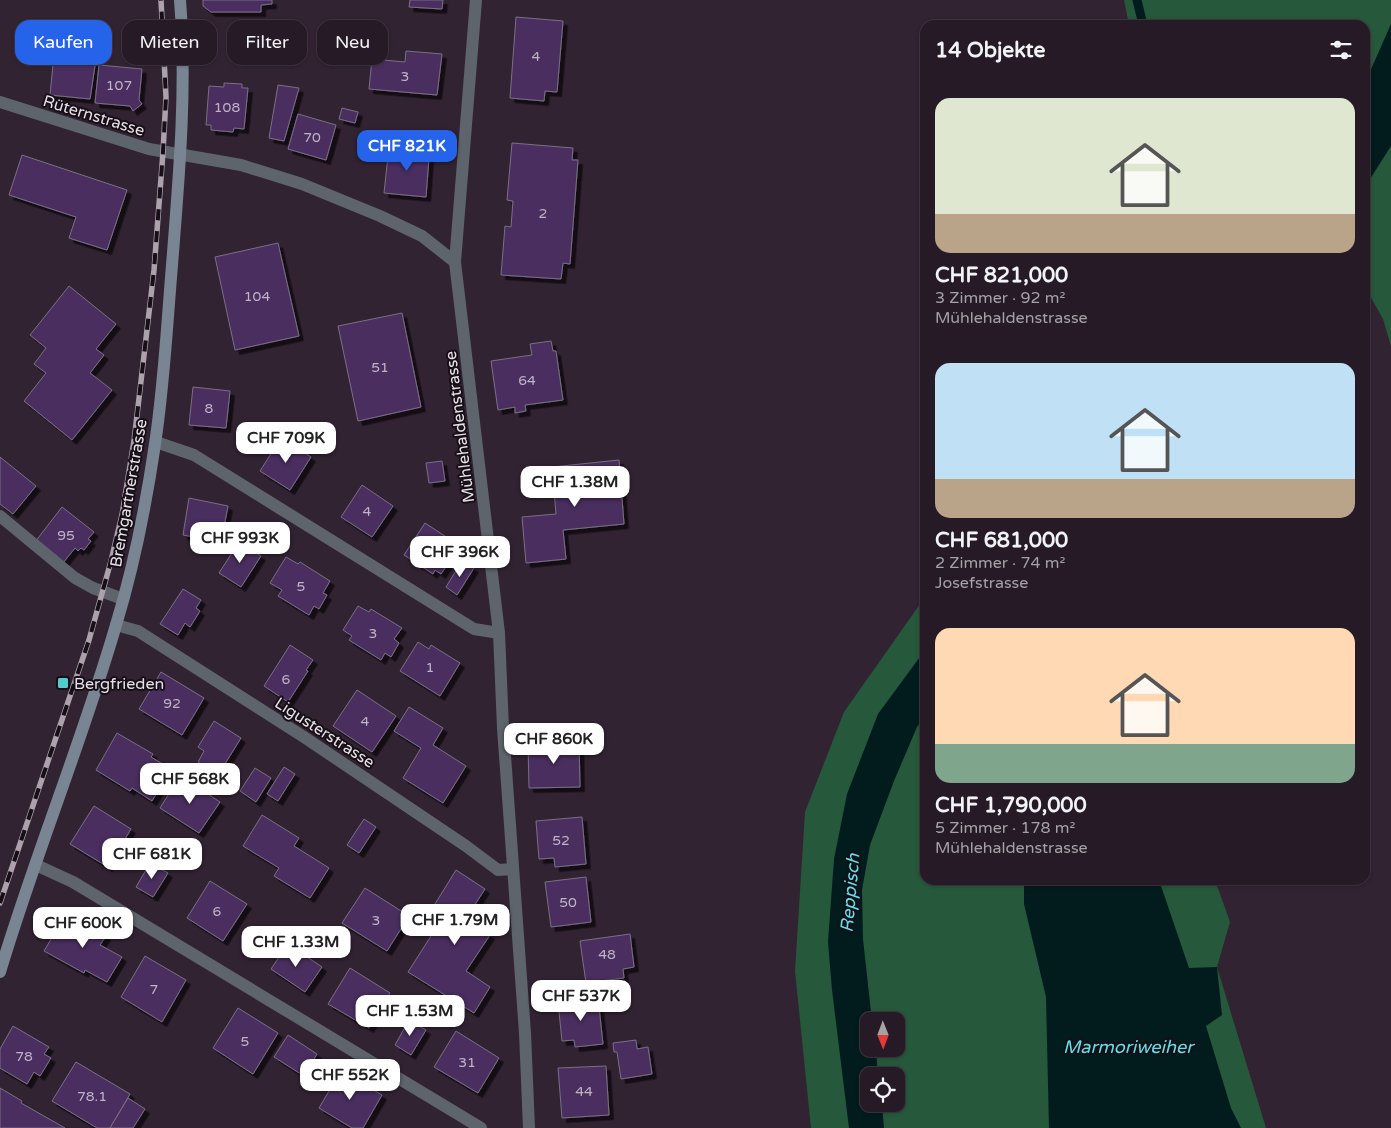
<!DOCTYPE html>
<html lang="de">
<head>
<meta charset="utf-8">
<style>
  :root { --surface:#261a26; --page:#2e232e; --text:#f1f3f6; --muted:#a4a1a7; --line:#423843; --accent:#2563eb }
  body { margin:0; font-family:"Varela Round",sans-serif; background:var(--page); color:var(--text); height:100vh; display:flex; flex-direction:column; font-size:19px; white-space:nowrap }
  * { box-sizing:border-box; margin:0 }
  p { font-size:16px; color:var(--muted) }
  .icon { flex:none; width:28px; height:28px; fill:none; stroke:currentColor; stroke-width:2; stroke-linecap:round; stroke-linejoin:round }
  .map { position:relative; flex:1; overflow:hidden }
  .sheet { position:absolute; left:920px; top:20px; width:450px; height:865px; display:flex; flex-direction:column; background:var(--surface); border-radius:15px; box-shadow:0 1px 4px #0004,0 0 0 1px var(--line) }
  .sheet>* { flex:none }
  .banner { position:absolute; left:15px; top:20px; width:475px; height:45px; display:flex; gap:10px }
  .needle { width:32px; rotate:179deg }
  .tools { position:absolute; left:860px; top:1012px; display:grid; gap:10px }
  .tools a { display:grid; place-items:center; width:45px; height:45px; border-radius:10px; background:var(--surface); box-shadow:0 1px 4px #0004,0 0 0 1px var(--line); font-size:25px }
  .price { position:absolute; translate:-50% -42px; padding:0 11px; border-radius:10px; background:#fff; color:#222; font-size:16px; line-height:32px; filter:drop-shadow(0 1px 2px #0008) }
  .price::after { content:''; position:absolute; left:50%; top:30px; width:15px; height:11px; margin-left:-8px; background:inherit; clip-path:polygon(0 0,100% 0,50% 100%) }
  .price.selected { background:var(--accent); color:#fff }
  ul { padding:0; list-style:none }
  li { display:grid; align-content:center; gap:10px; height:265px; padding:0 15px }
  li span { display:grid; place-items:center; height:155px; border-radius:15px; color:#555 }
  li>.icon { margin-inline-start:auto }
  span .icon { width:90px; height:90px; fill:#fffc; stroke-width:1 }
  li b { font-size:21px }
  h2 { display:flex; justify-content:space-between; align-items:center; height:60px; padding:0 15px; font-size:21px }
  .tag { padding:0 18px; border-radius:15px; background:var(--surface); box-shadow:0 1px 4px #0004,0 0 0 1px var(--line); font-size:18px; line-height:45px }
  .tag.selected { background:var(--accent); color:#fff }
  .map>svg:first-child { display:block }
</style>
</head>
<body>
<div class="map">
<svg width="1391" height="1128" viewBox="0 0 1391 1128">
  <defs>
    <filter id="shadow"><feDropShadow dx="4.5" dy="4.5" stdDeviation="0" flood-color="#0009"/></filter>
  </defs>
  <rect width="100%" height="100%" fill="#322333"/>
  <g fill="#26583b" fill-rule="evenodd">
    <path d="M1124,0H1391V346L1383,319L1365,287V25H1129Z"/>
    <path d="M925,597V880H1215L1230,922L1217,967L1266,1128H811L795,971L805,812L844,712ZM869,1021H896V1049H869ZM869,1076H896V1104H869Z"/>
  </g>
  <g fill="#021c1e">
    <path d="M1391,24V146L1365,187V83Z"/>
    <path d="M925,650V716L917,727L894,781L870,845L862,890L863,939L872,1021H869V1049H876L878,1076H869V1104H882L884,1128H849L832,990L828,942L834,859L847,794L878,714Z"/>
    <path d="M1024,880H1159L1189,968L1217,967L1222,1015L1206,1026L1231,1108L1241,1128H1049L1046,997L1024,904Z"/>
  </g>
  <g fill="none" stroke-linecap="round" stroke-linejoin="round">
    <path stroke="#021c1e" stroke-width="9" d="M1137,0L1143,25"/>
  </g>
  <g fill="#492f5e" stroke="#7a6f85" filter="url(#shadow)">
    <path d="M203,0H272V4L261,5V12H211L203,6Z"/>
    <path d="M410,0H443L442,9L409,7Z"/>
    <path d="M516,17L563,21L557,92L545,91L544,101L510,98Z"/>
    <path d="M54,27L100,32L90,99L50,95L53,65H50Z"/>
    <path d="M406,51L442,54L437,95L369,89L372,59L405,62Z"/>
    <path d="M99,65L142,69L139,100L142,104L133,111L130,106L95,103Z"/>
    <path d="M224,83L242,84V88H248L244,129L234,128L233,132L211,130V125H206L209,86L224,87Z"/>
    <path d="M278,85L299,88L284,141L269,138Z"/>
    <path d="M342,108L358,112L355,123L339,119Z"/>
    <path d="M298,114L336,125L326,160L288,149Z"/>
    <path d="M512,143L573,148L572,160H578L570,264L563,263L561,279L501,275L505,226L511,227L513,201L507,200Z"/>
    <path d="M389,147L425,150V157L429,158L426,197L384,193Z"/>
    <path d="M22,155L127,190L107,250L69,238L76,217L9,195Z"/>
    <path d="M278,243L299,336L235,350L215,257Z"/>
    <path d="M69,286L116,324L96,349L104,355L90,373L112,390L72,440L24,401L46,373L34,364L46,348L30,335Z"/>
    <path d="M402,313L421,407L358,421L338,326Z"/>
    <path d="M551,341L553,351H556L563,400L525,405L526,411L515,413V407L498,410L491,361L532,355L530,344Z"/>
    <path d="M193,387L230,391L226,428L189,425Z"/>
    <path d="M281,438L311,457L290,490L260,471Z"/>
    <path d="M0,457L36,486L13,514L0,504Z"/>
    <path d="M619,460L624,524L563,530L566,559L526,563L522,517L556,514L552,467Z"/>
    <path d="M442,461L445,481L429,483L426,463Z"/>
    <path d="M362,485L393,506L372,537L341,517Z"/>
    <path d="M189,498L228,506L221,542L183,535Z"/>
    <path d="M62,507L94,532L88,539L91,541L84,550L81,548L78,551L75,548L63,563L35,542Z"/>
    <path d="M425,523L454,542L450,549L455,553L441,574L435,570L433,574L404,555Z"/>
    <path d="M239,542L261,556L241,587L219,573Z"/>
    <path d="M286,557L298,564L300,562L330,581L323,593L327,595L319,609L314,606L309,615L278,596L282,590L270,583Z"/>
    <path d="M462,561L474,568L457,595L446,587Z"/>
    <path d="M183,589L201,600L196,608L200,611L190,627L185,623L178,635L160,624Z"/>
    <path d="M358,606L369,612L371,609L402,628L394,639L399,643L391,657L385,653L381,660L349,640L352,636L343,630Z"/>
    <path d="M418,642L429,649L431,645L460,663L440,696L400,671Z"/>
    <path d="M290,645L313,660L306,670L308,671L288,702L264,686Z"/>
    <path d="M161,672L204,698L182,735L139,709Z"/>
    <path d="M357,690L396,716L372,752L333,726Z"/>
    <path d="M409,707L443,728L433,745L466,766L443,803L403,778L421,748L394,731Z"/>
    <path d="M214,721L241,738L218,775L198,762L204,751L198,747Z"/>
    <path d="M117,733L153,754L151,757L171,769L152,801L132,788L130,791L96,770Z"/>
    <path d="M579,741L580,787L529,788L528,743Z"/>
    <path d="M284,767L295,774L278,801L267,794Z"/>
    <path d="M255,768L271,778L256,802L240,791Z"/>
    <path d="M180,776L220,802L199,833L160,808Z"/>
    <path d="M94,806L131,829L108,867L70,844Z"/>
    <path d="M262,815L299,838L294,846L329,868L310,898L274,876L279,868L243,846Z"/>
    <path d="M582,817L586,864L555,867L554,858L539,859L536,821Z"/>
    <path d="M364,819L376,827L359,853L347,845Z"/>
    <path d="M150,863L168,873L153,897L136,887Z"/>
    <path d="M456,870L485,889L465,920L490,935L466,971L490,987L474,1013L408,972L447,911L435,904Z"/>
    <path d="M586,877L591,922L551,927L545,882Z"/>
    <path d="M210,881L247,904L223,941L187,918Z"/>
    <path d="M365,888L409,916L387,951L342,923Z"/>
    <path d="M71,917L106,936L100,945L122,957L107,982L85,970L84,973L44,951L63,919Z"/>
    <path d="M630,934L634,967L623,969L624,978L586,983L580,941Z"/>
    <path d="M288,944L322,967L305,992L271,969Z"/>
    <path d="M145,956L186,980L162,1022L121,997Z"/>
    <path d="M350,968L390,993L369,1028L328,1004Z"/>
    <path d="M598,998L603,1044L575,1047L574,1040L562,1041L558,1002Z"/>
    <path d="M238,1008L278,1033L253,1074L213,1048Z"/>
    <path d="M409,1020L426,1030L411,1055L395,1045Z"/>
    <path d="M13,1026L49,1047L44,1054L51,1058L40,1076L34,1072L27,1084L0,1068V1049Z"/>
    <path d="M456,1031L499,1058L478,1093L434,1067Z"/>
    <path d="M288,1035L317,1054L304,1076L274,1057Z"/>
    <path d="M636,1040L637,1049L648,1047L652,1074L621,1079L617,1052H614L613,1043Z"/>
    <path d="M76,1062L130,1094L110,1128H97L52,1101Z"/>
    <path d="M606,1066L609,1115L562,1118L558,1068Z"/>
    <path d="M341,1071L382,1095L363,1128H352L319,1108Z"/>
    <path d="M0,1088L22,1101L21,1103L65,1128H0Z"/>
    <path d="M128,1098L145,1109L133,1128H110Z"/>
  </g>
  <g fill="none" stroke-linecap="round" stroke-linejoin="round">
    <path stroke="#5d646c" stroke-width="12" d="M0,516L75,578L93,588L123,599"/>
    <g stroke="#5d646c" stroke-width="12">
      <path d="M476,0L455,262L499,633L503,728L525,1033L529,1128"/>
      <path d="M0,102L149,149L241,165L302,184L380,216L422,236L455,262"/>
      <path d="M156,442L194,455L474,629L499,633"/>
      <path d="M116,625L138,631L304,737L466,846L498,870L512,869"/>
      <path d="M36,865L73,882L481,1128"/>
    </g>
    <path stroke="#798592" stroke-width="12" d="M0,972C35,855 82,742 116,625C134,566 146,505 155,444C164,385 167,325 172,265C179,177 187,88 180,0"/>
    <defs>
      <path id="rail" d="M0,903L89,640L111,561L122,515L134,441L154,270L163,152L166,97L161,0"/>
    </defs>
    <use href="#rail" stroke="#aca1ad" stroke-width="5.5"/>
    <use href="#rail" stroke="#160f16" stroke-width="4" stroke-dasharray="11" stroke-linecap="butt"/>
  </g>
  <rect fill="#52cdcd" stroke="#160f16" stroke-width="2" x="57" y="677" width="12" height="12" rx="2.5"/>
  <g text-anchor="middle" stroke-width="4" stroke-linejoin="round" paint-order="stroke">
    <g font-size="14" fill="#c0b3c6">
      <text x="536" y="61">4</text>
      <text x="405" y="81">3</text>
      <text x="119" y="90">107</text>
      <text x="227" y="112">108</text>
      <text x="312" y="142">70</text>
      <text x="543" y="218">2</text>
      <text x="257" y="301">104</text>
      <text x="380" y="372">51</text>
      <text x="527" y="385">64</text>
      <text x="209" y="413">8</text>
      <text x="367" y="516">4</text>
      <text x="66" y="540">95</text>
      <text x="301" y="591">5</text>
      <text x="373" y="638">3</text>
      <text x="430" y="672">1</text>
      <text x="286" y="684">6</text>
      <text x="172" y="708">92</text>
      <text x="365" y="726">4</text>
      <text x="561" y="845">52</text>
      <text x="568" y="907">50</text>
      <text x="217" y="916">6</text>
      <text x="376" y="925">3</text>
      <text x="607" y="959">48</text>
      <text x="154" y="994">7</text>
      <text x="245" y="1046">5</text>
      <text x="24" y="1061">78</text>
      <text x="467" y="1067">31</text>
      <text x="584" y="1096">44</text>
      <text x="92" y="1101">78.1</text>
    </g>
    <g font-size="16" fill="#e8dfe9" stroke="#160f16">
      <text transform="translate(94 115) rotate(17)" y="6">Rüternstrasse</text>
      <text transform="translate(459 427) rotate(-97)" y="6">Mühlehaldenstrasse</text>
      <text transform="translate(128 493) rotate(-80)" y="6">Bremgartnerstrasse</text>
      <text transform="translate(325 732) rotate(33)" y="6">Ligusterstrasse</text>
    </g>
    <g font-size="16" fill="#e8dfe9" stroke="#160f16" text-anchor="start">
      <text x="74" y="689">Bergfrieden</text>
    </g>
    <g font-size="18" font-style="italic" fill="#5fe0e9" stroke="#160f16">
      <text transform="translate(850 893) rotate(-85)" y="6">Reppisch</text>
      <text x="1128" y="1053">Marmoriweiher</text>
    </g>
  </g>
</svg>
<div class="tools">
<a><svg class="needle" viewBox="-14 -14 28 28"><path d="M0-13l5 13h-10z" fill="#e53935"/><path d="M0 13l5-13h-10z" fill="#a4a1a7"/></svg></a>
<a><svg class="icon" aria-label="locate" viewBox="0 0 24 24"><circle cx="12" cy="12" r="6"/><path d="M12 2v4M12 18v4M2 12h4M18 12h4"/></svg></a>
</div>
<b class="price selected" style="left:407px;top:172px">CHF 821K</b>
<b class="price" style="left:286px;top:464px">CHF 709K</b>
<b class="price" style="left:575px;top:508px">CHF 1.38M</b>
<b class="price" style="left:240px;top:564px">CHF 993K</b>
<b class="price" style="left:460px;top:578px">CHF 396K</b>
<b class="price" style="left:554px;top:765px">CHF 860K</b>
<b class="price" style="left:190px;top:805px">CHF 568K</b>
<b class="price" style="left:152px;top:880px">CHF 681K</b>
<b class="price" style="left:455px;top:946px">CHF 1.79M</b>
<b class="price" style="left:83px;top:949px">CHF 600K</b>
<b class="price" style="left:296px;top:968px">CHF 1.33M</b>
<b class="price" style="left:581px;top:1022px">CHF 537K</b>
<b class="price" style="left:410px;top:1037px">CHF 1.53M</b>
<b class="price" style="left:350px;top:1101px">CHF 552K</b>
<div class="banner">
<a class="tag selected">Kaufen</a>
<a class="tag">Mieten</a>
<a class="tag">Filter</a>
<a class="tag">Neu</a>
</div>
<section class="sheet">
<h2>14 Objekte<svg class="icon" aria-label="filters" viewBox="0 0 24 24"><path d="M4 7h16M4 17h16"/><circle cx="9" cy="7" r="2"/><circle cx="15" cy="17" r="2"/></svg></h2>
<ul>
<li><span style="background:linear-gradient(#dfe7d0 75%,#b9a48a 0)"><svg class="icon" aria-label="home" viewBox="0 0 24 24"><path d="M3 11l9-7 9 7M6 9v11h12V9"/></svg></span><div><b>CHF 821,000</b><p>3 Zimmer · 92 m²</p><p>Mühlehaldenstrasse</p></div></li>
<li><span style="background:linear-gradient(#bfe0f5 75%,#b9a48a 0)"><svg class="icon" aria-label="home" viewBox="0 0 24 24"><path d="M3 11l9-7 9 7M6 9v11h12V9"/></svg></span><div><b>CHF 681,000</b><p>2 Zimmer · 74 m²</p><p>Josefstrasse</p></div></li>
<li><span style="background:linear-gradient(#ffd9b3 75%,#7fa58c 0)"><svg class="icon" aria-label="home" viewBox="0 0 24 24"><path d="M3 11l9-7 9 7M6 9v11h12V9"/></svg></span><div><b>CHF 1,790,000</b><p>5 Zimmer · 178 m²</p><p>Mühlehaldenstrasse</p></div></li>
</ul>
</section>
</div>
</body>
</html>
